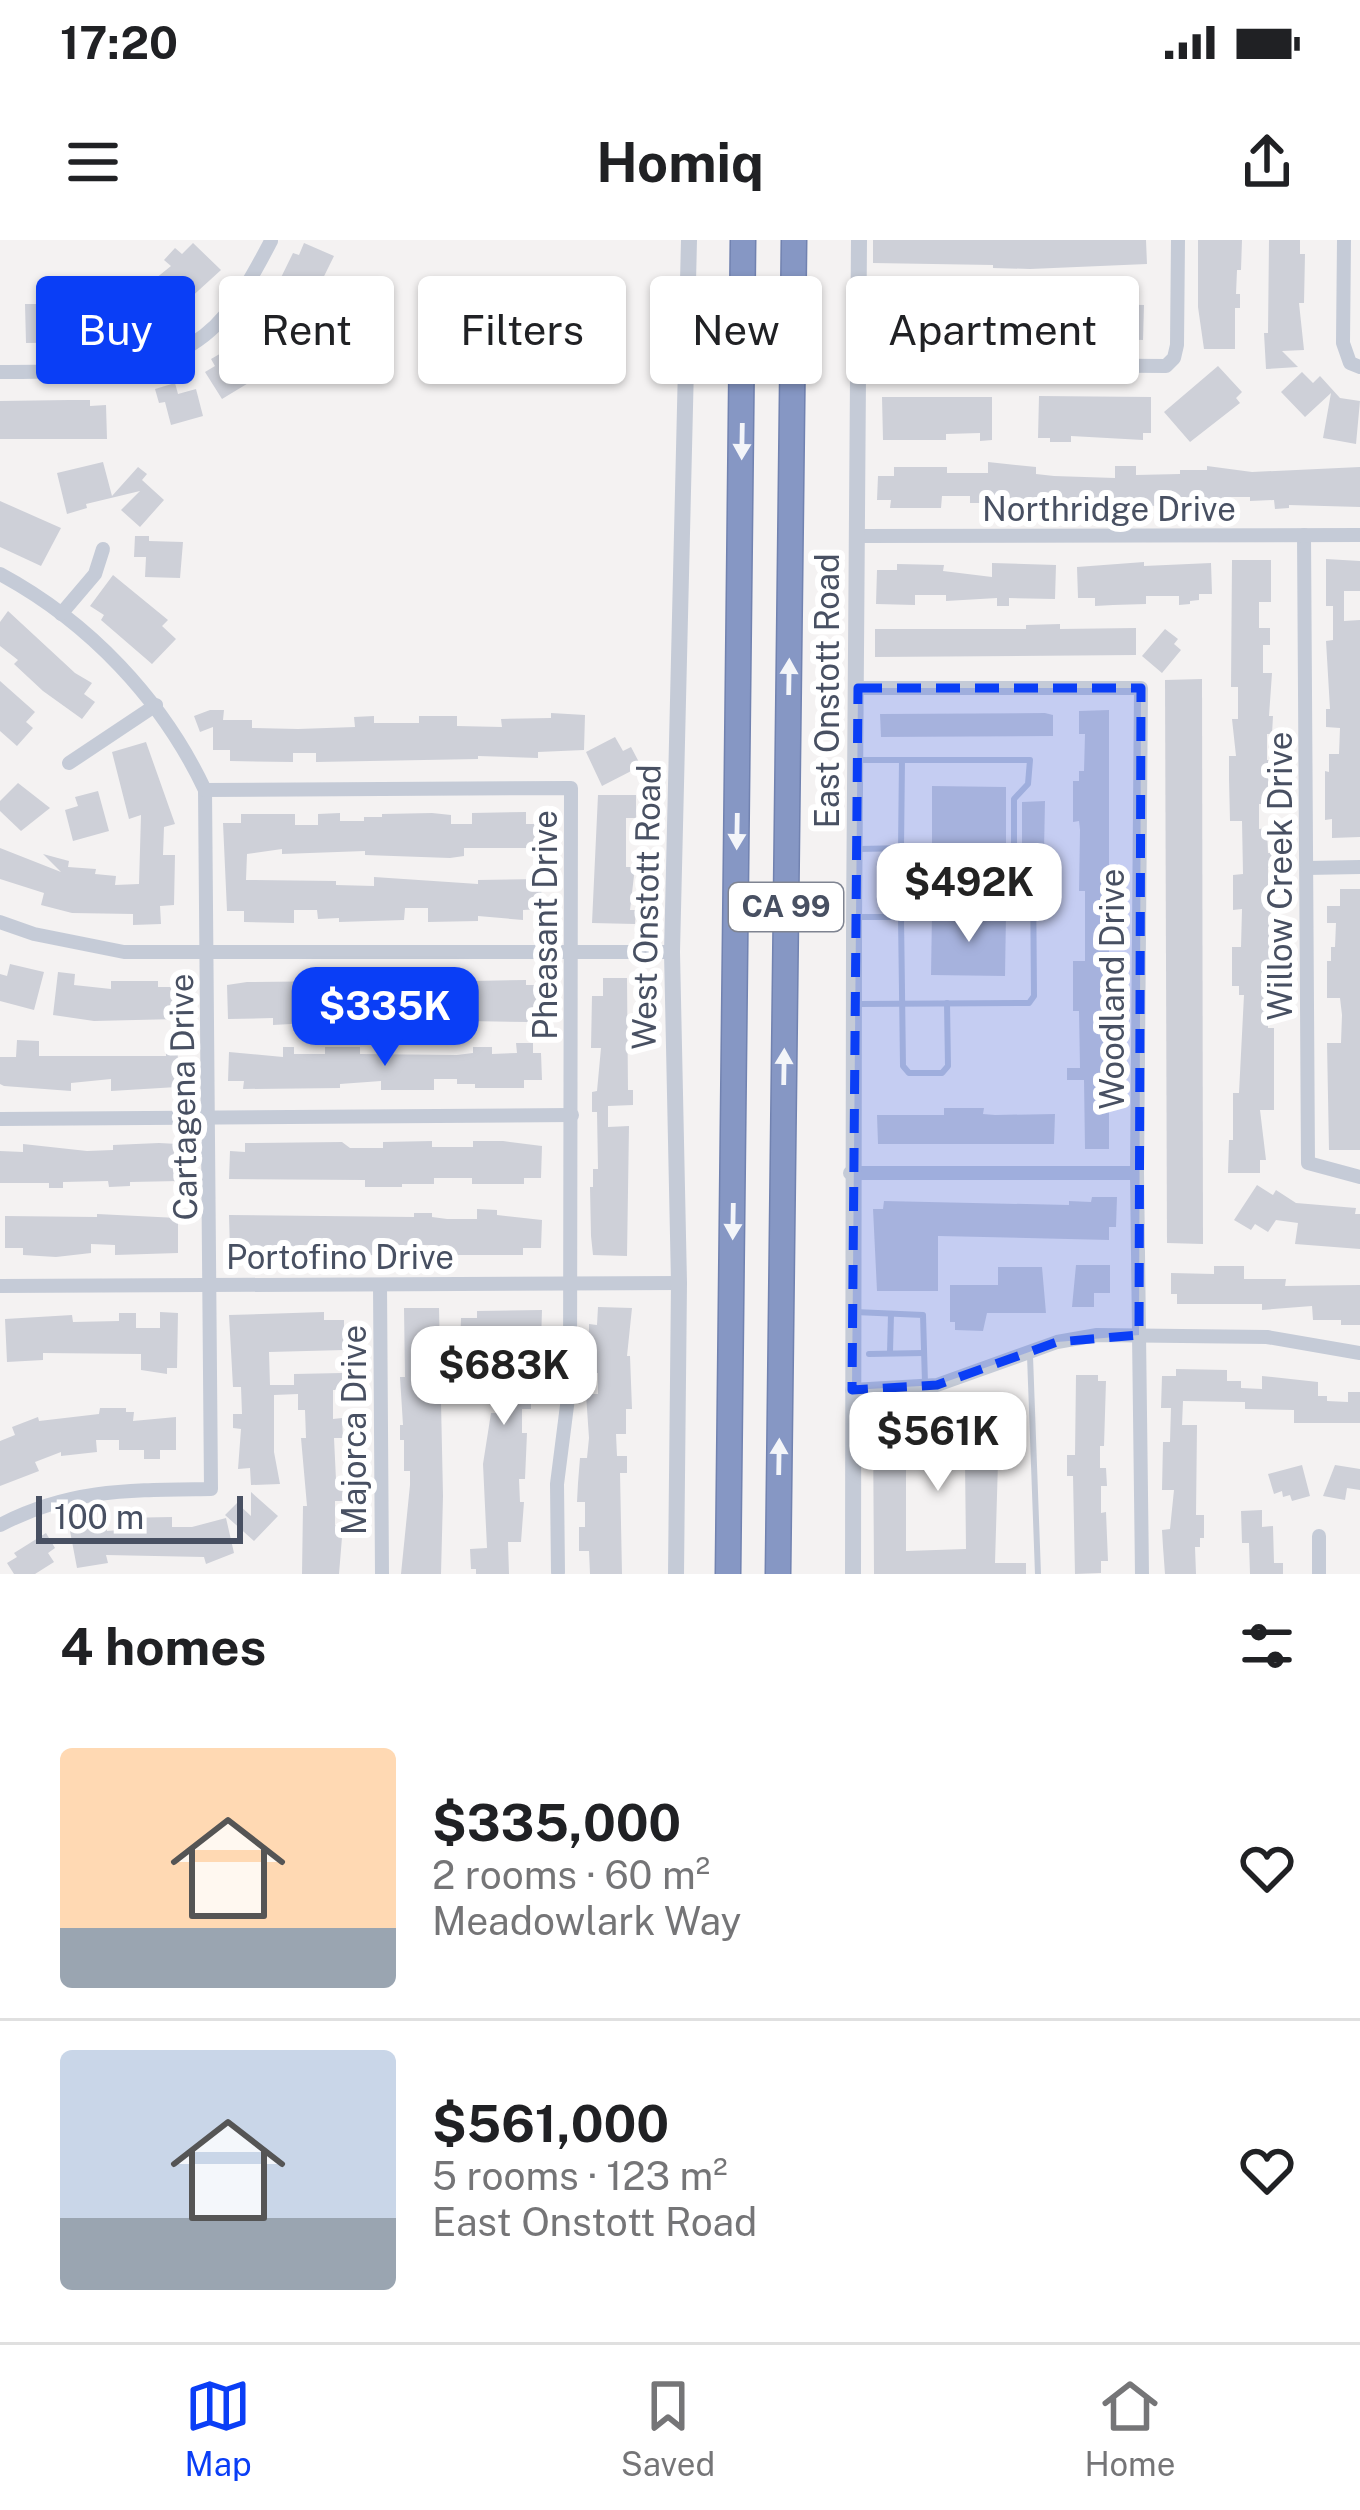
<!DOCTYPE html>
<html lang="en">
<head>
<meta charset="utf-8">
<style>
  :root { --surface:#fff; --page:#f6f6f6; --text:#202124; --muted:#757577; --line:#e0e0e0; --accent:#0a3ef6 }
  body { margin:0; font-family:"Public Sans",sans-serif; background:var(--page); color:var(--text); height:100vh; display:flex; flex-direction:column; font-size:45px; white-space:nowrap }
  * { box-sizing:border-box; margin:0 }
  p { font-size:39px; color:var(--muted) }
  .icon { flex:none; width:66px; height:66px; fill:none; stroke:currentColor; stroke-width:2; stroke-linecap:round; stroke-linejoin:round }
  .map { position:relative; height:1334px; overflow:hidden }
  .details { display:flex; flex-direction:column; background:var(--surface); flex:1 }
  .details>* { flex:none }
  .hud { position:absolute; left:36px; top:36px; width:1290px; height:108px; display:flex; gap:24px }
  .scale { position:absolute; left:36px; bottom:30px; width:207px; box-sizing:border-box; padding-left:12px; border:6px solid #485062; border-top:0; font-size:33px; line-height:42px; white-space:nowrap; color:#485062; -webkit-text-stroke:9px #fff; paint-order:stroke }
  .price { position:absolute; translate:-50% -102px; padding:0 27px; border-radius:24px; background:#fff; color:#222; font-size:39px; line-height:78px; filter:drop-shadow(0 3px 6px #0008) }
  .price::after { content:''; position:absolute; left:50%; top:72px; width:36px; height:27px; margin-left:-18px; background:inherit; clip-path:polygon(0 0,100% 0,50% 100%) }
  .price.selected { background:var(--accent); color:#fff }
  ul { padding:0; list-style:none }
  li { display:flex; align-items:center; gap:36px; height:300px; padding:0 60px }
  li+li { border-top:3px solid var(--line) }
  li span { display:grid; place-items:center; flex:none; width:336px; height:240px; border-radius:12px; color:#555 }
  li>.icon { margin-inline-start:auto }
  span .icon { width:144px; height:144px; fill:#fffc; stroke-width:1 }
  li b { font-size:51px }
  h2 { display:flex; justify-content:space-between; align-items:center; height:144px; padding:0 60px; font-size:51px }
  .pill { padding:0 42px; border-radius:12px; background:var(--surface); box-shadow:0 3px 9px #0004; font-size:42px; line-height:108px }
  .pill.selected { background:var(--accent); color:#fff }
  .status { display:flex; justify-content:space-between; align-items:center; height:84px; padding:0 60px; background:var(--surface); direction:ltr }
  .status svg { height:33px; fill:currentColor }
  header { display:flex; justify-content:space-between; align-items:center; height:156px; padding:0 60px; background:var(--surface); font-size:54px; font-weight:700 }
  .menu { display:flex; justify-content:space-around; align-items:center; height:168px; border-top:3px solid var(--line); background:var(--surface); font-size:33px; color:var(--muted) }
  .menu a { display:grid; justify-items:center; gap:6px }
  .menu .selected { color:var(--accent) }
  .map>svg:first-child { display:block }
</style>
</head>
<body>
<div class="status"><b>17:20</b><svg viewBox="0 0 49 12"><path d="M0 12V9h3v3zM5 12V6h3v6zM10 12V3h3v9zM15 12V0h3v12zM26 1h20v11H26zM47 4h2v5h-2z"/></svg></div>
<header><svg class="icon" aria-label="menu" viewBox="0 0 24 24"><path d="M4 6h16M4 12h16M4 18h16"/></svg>Homiq<svg class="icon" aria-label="share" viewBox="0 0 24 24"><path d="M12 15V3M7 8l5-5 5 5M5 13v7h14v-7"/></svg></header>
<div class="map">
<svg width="1360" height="1334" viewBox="0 0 1360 1334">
  <rect width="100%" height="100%" fill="#f4f2f2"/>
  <g fill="#ced0d8">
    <path d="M873,0H1146L1147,24L1030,29L993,28V25L873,23Z"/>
    <path d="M1198,0H1242L1241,30H1237L1236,54H1240V68H1235V109H1204L1198,67Z"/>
    <path d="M1269,0H1300V14H1305L1304,63H1299L1304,110L1282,111L1298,127L1266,129L1264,93H1268Z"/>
    <path d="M193,3L221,30L165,81L140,51L171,26L164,20L175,8L182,14Z"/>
    <path d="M304,3L334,16L298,89L270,76L275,65L269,62L293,13L299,15Z"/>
    <path d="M85,54V59H102L139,55L144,93L100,102L26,103L25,64H39V55Z"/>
    <path d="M912,57V98H872V58Z"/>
    <path d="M1107,64L1144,65L1143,100L1106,99Z"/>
    <path d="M230,108L250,142L222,159L205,132L215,126L211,119Z"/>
    <path d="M1218,126L1242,152L1236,158L1240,163L1190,202L1164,172Z"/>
    <path d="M1302,132L1313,143L1320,136L1340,158L1360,161L1356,204L1323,198L1331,153L1305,177L1281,152Z"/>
    <path d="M175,143L178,154L196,149L203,176L171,185L165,162L159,163L155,149Z"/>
    <path d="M1039,156L1151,157V193H1143V200L1071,196V202H1050V198H1038Z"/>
    <path d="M882,157H992V200L980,201V193L946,194V200H883Z"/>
    <path d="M69,160H90V166L106,165L107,199H0V161Z"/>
    <path d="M103,222L112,256L138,227L147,234L142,240L164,260L140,287L121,270L140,251L86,264L87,268L67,274L57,233Z"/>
    <path d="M988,222L1036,227V234L1054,236L1115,238V226H1136V235L1180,234V230H1207V226L1252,232L1360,227V267L1289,265V268L1275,269L1274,260L1250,261V257H1224V269L1134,265V269L1070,265L991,269V263H970V256H942L941,268H890L891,260H877L878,236H894V227H947V233H988Z"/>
    <path d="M0,261L61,288L41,326L0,307Z"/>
    <path d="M135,296H149V301L183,302L180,338L145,337L146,317H134Z"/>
    <path d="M1326,319L1360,321V351H1344V381L1360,380V597L1332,598V579L1325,580V531L1329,532V514H1339L1340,488L1326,487V469H1330L1326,401L1333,400V366H1326Z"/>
    <path d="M1232,320H1271V362H1259V388H1270V405H1263V433H1272L1269,476H1273L1272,494H1267V520H1273V538L1271,564H1259V589L1267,588L1268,613H1272L1273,628H1268V653H1272L1269,698H1273V743H1268V788H1274V870H1260L1266,920H1260V933H1228L1229,900H1233V853H1239L1244,755H1239V746H1232V707H1241L1242,669L1233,670V635L1243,634L1242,581H1230L1229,539V516H1236L1232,479H1238V447H1231Z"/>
    <path d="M1144,322V326L1211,323L1212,354H1199V360L1190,361V364L1179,365V356H1146V364L1113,365L1095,366V358H1078L1077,327Z"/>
    <path d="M992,323L1056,325L1055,359L1009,358V366H997V358L946,361V355H915V365L876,364L877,330H897V324L944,325L943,331L992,337Z"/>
    <path d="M113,335L168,380L162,386L176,399L152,424L101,380L104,375L90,366Z"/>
    <path d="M8,371L75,433L92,443L84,454L95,462L82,479L43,451L14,424L18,420L0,406V382Z"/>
    <path d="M1060,384V389L1136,388V415L875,417V389H1026V385Z"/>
    <path d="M1165,389L1178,399L1174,404L1181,410L1162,433L1142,416Z"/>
    <path d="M1202,439L1203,1004L1167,1003L1165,440Z"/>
    <path d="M0,441L35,472L26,482L33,488L17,506L0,491Z"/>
    <path d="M210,470H224L223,480H252V488L298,489L355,487L354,477L374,476V483H419V476H457V486L502,487L501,479L551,478V473L585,475L584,510L538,512V518L478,516V519L316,522V513H293V522L230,521V510H213V487L200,492L194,476Z"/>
    <path d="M1109,470V909H1085L1084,840H1067V828H1080L1079,771H1073V721H1085V651H1079L1080,590L1079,581L1073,582V541H1079V531H1084L1085,494H1079V471Z"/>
    <path d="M1045,473L1053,475V496L881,497L880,474Z"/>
    <path d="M615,497L623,511L631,507L641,526L602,546L586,512Z"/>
    <path d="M146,502L175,584L164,587L163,615H175L174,665L160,666L161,684L133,685V674L72,673L41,665L44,653L0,639V608L61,632L43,614L69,621L68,627L96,629L95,634L116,636L115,645L139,644L141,575L129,579L112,512Z"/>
    <path d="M18,543L50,568L21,591L0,571V561Z"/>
    <path d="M932,546L1006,547V610L932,609Z"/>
    <path d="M98,551L109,591L73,601L65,570L78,566L75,557Z"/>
    <path d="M598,555H636V578H626V627H635L630,670H636L635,684L592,683Z"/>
    <path d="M1045,561L1044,612L1022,611V562Z"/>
    <path d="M526,572V584H543L542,608H464V616L450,618L365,615V611L282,614V609L247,614L246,640L336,641V645L374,646V637L478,644V640L541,639L542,669L523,670V680L478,676V681L428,682V668H405L404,680L339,682V678L318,679L317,670H294V683L244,682V671H227L223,583H241V574H295V585H318V574L340,573V581H364V577H382V574L432,573L451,575V584H472V573Z"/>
    <path d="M1340,649H1360V910H1329L1327,803H1341L1342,775L1340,758H1327V721H1331V707H1335L1336,683H1327V666H1340Z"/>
    <path d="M932,673L1006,674L1005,736L931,735Z"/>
    <path d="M10,724L44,732L34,770L0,761V734L7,736Z"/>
    <path d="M58,732L75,734L74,745L111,749V741H158V747H176L177,779L94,781L53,775Z"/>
    <path d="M603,738H627L628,850H633V865L608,866V887L629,886L627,1016L593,1015L591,996L590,947H593V929H598L597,872H592V852L597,851L601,808H591L592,756H603Z"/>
    <path d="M526,740V745H545V776H528V782L468,781V786H456L411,783L410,774L360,773V781H344V786H327V782L273,785V778L228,779L227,745L247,742L342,741V749H365V741H403L428,742V749L473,750V741Z"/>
    <path d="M17,800L39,801V816H166V807H178L177,847L111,851V839L71,843V851L4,846L0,844V817H16Z"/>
    <path d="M516,803H533V813H541L542,840H524V848H475V844H457V839H434V850H381V841L340,844V848L243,849L244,841H228L229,812L283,817V807H294V814H325V807H360V814L457,815L473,813V807H492V814L517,813Z"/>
    <path d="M944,868H984L983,874L995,875L1055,874L1054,904H878L877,875H944Z"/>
    <path d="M432,901V907H473V901H503L542,906L541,938H524V944H472V938H434V944H402V947H365V940L229,939L230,911L245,912V903L342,902L350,908H383V902Z"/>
    <path d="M159,903L178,904L179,941L130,942V946L109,947L108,941L63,942V948H49V943H0V911L23,912V904L87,911L113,910V905Z"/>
    <path d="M1257,945L1273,955L1276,950L1296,963L1356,968L1355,974H1360V1009L1295,1004L1298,983L1276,980L1268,992L1255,984L1251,990L1234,980Z"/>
    <path d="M1092,957H1117L1116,987H1109V1000L938,996V1051H877L873,969H883L884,961L1069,965V961L1091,962Z"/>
    <path d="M477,969L497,970V975L542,980L541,1008H523V1015H432V1005H409V1008H388V1015H344V1010H324V1005H299V1015L230,1012L229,975L414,977V973H432V977L447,979H477Z"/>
    <path d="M97,974L178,978V1013L115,1015V1005L91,1004V1013L56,1017L23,1015V1008H5V976L97,977Z"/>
    <path d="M1076,1025H1110V1053H1094V1067H1072Z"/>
    <path d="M1214,1026H1244V1039H1286L1285,1046L1360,1045V1085H1341V1080H1313L1312,1066L1262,1070V1064H1177V1054H1171V1033L1214,1034Z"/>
    <path d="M998,1027H1042L1046,1073H987L983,1091L955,1090V1082H950V1045H998Z"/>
    <path d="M598,1067L632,1068L627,1116H630L632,1169H626V1194H616L617,1216H627V1233H620L622,1334H590L589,1311H579V1287H585V1262H577L578,1243L580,1218H587L589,1198L586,1154H598V1133H589V1084L597,1085Z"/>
    <path d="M404,1068H439L443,1256L441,1334H401L410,1245V1231H404V1200H400V1185H403L400,1137H405Z"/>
    <path d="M542,1070L541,1102H524L523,1130H534V1150H531V1169H522V1193H527L525,1239H519L520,1262H524L521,1302H508L509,1334H476V1329H471L470,1309L487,1308L483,1224L491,1173H498L497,1111H460L461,1078H477V1071Z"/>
    <path d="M160,1072L178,1073L177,1128H167V1134L141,1130V1114L43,1113V1120L7,1122L5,1079L72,1075L73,1082L119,1081V1073H136V1088H160Z"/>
    <path d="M324,1072V1080H344V1110L269,1112L270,1145H294V1134L342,1133V1150H333V1179L342,1178L343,1198H334L336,1240H342L343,1261H335V1285H343L339,1334H302L303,1266H307L301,1198H306L305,1170H298V1154L274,1155V1212L280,1244L251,1245L250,1228L238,1229L241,1189L233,1188V1174H242L241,1147H233L229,1075Z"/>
    <path d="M1176,1129L1227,1130V1141H1241V1148L1262,1149V1136L1318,1142V1156H1327V1161L1348,1162V1152H1360V1183H1294V1170L1245,1169V1162L1183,1161L1182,1185H1197L1196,1275H1204V1298H1200V1307H1195L1196,1334H1165L1163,1307L1162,1290L1170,1289L1174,1250H1162L1163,1202H1170L1171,1168H1161L1162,1136H1176Z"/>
    <path d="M1076,1135H1098V1141H1106L1104,1206H1100V1228H1106L1107,1246H1101V1273L1106,1272L1108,1321H1101V1333L1075,1334L1073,1236H1067V1215H1075Z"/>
    <path d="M979,1159H1015V1189H977L978,1200L947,1201V1211L906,1210V1311L966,1309L965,1222H998L995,1323H1026V1334H874L873,1181L948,1180V1172L979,1171Z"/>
    <path d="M100,1168H126V1172H134L133,1181L176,1177V1210H160V1219H144V1210H119V1200H96L97,1212L61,1216V1212L35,1222L39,1231L0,1246V1201L15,1195L12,1187L38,1177L39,1181L99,1174Z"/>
    <path d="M1302,1225L1310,1256L1292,1261L1290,1255L1283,1257L1282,1251L1274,1254L1268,1234Z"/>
    <path d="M1335,1225L1360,1229V1250L1347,1248L1345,1260L1323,1256Z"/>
    <path d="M251,1252L278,1276L254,1301L225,1275L237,1263L251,1276Z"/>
    <path d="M1262,1270V1287L1273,1286L1274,1323H1283V1334H1250L1249,1303H1242L1241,1271Z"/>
    <path d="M172,1277V1287H192L226,1278L234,1313L206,1324L204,1317L106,1315L108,1323L77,1328L70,1291L81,1289L80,1284L105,1279L107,1291L119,1290V1278Z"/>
    <path d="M46,1293L55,1308L48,1313L54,1322L35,1334H14L7,1323L17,1317L14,1313Z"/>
  </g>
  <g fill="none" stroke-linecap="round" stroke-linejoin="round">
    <defs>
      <g id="motorway">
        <path d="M728,1334L743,0"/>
        <path d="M778,1334L794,0"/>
      </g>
    </defs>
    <use href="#motorway" stroke="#7182b0" stroke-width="27"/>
    <g stroke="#c5cbd7" stroke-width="6">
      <path d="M901,609L902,520"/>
      <path d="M856,677H909L917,670V616L907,608L859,609"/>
      <path d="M901,677L903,826L909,833H942L948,826L947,763"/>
      <path d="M859,764L1029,763L1034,756L1033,630L1014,616V559L1028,544L1030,520H861"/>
      <path d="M855,1072L923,1075L925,1143"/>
      <path d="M890,1112L891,1074"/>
      <path d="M869,1114L924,1113"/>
      <path d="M1030,1116L1038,1334"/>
    </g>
    <g stroke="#c5cbd7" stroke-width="14">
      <path d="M1344,0L1343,103L1350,123L1360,127"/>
      <path d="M858,124L1166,126L1174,118L1177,105L1178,0"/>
      <path d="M0,132C54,132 146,133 192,104C230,81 251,39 271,1"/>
      <path d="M1304,295L1308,923L1360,937"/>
      <path d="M858,296L1360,295"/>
      <path d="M0,334C89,382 162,459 205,550L211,1249C133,1250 71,1248 0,1285"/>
      <path d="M61,374L95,334L103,309"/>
      <path d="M858,448H1141L1137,933L1142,1334"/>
      <path d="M69,523L156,465"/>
      <path d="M205,550L571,548L570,1142L557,1244L558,1332"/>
      <path d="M1307,628L1360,627"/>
      <path d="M0,682L34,694L124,712H672"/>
      <path d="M0,879L572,875"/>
      <path d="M850,933H1137"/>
      <path d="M380,1045L382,1334"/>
      <path d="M0,1046L679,1043"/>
      <path d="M852,1150L937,1145L1057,1102L1097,1095L1267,1097L1360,1113"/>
      <path d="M1319,1296V1334"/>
    </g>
    <g stroke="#c5cbd7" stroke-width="16">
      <path d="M676,1334L679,1043L672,712L689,0"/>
      <path d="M853,1334C851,889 856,445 859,0"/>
    </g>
    <use href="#motorway" stroke="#8697c4" stroke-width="24"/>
  </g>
  <defs><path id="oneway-solid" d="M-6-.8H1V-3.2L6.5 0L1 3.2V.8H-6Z" transform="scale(3)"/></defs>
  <g fill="#f3f5f9">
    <use href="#oneway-solid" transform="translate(742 201) rotate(91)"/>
    <use href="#oneway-solid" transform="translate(789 437) rotate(-89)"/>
    <use href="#oneway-solid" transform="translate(737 591) rotate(91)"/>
    <use href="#oneway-solid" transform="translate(784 827) rotate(-89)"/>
    <use href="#oneway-solid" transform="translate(733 981) rotate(91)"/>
    <use href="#oneway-solid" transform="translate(779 1217) rotate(-89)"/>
  </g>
  <path fill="#0a3ef6" fill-opacity="0.2" stroke="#0a3ef6" stroke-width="9" stroke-dasharray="24 15" stroke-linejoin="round" d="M858,448H1141L1139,1095L1057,1102L937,1145L852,1150Z"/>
  <g text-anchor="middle" stroke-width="12" stroke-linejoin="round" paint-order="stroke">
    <rect fill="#fff" stroke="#7f8491" stroke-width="3" x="729" y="643" width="114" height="48" rx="9"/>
    <g font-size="30" font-weight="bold" fill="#485062">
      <text x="786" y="677">CA 99</text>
    </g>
    <g font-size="33" fill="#485062" stroke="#fff">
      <text x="1109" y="281">Northridge Drive</text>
      <text transform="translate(827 451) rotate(-90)" y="12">East Onstott Road</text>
      <text transform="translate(1280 636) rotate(-90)" y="12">Willow Creek Drive</text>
      <text transform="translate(646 667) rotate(-89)" y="12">West Onstott Road</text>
      <text transform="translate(545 685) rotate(-90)" y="12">Pheasant Drive</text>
      <text transform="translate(1112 749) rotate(-90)" y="12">Woodland Drive</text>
      <text transform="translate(183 857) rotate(-91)" y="12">Cartagena Drive</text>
      <text x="340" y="1029">Portofino Drive</text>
      <text transform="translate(354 1190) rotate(-90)" y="12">Majorca Drive</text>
    </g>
  </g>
</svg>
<div class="scale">100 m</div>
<b class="price" style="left:969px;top:705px">$492K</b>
<b class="price selected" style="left:385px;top:829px">$335K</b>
<b class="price" style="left:504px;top:1188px">$683K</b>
<b class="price" style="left:938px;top:1254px">$561K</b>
<div class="hud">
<a class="pill selected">Buy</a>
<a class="pill">Rent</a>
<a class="pill">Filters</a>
<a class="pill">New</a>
<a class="pill">Apartment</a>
</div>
</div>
<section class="details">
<h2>4 homes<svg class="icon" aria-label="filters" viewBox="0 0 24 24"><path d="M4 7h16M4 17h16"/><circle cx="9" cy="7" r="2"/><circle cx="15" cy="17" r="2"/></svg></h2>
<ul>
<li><span style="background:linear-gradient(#ffd9b3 75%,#9aa5b1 0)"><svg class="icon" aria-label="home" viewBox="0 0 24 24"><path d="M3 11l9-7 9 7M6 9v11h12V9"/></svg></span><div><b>$335,000</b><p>2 rooms · 60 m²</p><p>Meadowlark Way</p></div><svg class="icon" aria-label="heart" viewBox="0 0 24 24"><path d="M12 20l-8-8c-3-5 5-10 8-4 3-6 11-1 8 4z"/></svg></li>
<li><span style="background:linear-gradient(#c9d6e8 70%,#9aa5b1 0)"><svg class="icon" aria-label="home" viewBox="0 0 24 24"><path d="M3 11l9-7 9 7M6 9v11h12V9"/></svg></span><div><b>$561,000</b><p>5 rooms · 123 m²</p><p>East Onstott Road</p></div><svg class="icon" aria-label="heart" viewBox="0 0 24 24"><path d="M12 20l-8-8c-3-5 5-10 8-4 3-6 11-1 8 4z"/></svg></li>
</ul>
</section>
<nav class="menu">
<a class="selected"><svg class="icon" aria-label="map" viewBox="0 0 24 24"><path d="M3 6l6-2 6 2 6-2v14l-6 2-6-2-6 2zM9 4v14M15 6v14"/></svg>Map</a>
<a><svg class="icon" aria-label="saved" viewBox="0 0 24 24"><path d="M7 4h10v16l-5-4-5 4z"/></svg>Saved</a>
<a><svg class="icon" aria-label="home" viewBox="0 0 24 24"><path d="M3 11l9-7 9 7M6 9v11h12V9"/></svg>Home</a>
</nav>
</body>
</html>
